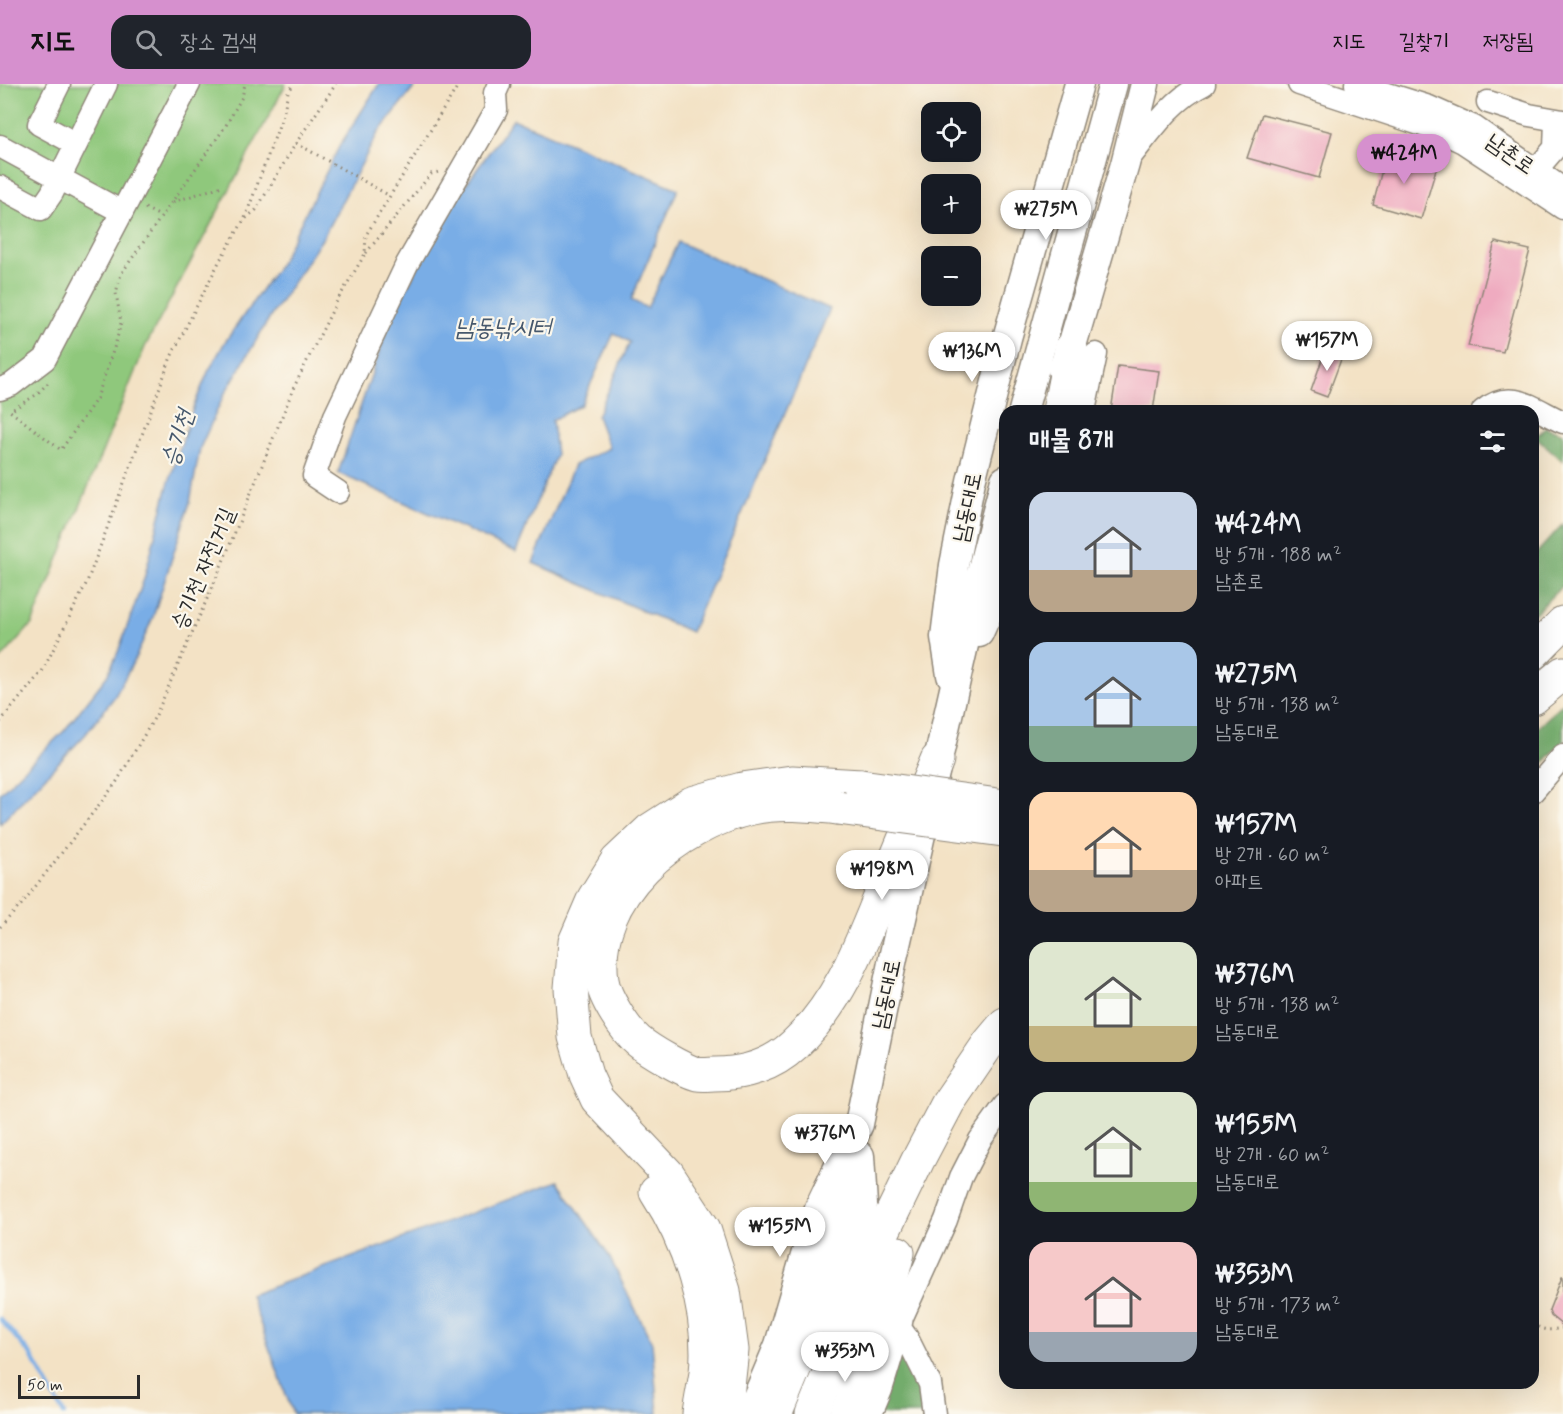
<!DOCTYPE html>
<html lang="ko">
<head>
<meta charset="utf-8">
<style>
  :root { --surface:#171b24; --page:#20242c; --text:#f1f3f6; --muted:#9ea1a6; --accent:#d690ce }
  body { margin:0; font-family:Mynerve,"Poor Story",sans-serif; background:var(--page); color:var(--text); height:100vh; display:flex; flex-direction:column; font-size:22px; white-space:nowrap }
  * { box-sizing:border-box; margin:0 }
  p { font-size:20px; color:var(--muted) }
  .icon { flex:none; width:33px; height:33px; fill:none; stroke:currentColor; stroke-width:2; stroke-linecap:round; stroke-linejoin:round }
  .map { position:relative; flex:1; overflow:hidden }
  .drawer { position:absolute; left:999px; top:321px; width:540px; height:984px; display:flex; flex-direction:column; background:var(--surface); border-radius:18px; box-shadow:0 6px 24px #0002 }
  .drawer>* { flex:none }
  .controls { position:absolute; left:921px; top:18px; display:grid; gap:12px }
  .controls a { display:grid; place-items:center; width:60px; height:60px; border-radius:12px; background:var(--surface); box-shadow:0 6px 24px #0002; font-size:30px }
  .scale { position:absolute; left:18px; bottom:15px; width:122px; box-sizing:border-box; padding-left:6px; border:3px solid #2b2b2b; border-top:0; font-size:16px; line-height:21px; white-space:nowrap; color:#2b2b2b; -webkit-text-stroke:4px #fbf7ec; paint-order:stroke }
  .price { position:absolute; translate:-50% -51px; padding:0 14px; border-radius:21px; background:#fff; color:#222; font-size:20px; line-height:39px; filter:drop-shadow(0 2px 3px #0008) }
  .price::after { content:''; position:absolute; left:50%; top:36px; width:18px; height:14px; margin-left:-9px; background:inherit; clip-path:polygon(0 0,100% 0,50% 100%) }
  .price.selected { background:var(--accent); color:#111 }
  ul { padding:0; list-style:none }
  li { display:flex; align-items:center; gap:18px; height:150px; padding:0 30px }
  li span { display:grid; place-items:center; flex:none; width:168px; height:120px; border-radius:18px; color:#555 }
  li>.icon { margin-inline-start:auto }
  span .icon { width:72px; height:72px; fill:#fffc; stroke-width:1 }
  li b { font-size:26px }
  h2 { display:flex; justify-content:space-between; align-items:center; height:72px; padding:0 30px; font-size:26px }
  header { display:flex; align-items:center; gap:36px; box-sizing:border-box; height:84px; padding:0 30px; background:var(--accent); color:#111 }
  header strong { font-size:28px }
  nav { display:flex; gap:33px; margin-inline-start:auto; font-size:21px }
  .search { width:420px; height:54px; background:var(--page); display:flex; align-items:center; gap:15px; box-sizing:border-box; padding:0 21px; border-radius:18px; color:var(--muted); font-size:22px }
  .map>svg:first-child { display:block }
</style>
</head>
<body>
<header>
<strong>지도</strong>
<div class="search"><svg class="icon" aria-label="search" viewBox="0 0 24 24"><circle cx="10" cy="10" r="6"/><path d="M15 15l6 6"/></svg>장소 검색</div>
<nav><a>지도</a><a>길찾기</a><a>저장됨</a></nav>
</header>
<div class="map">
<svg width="1563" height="1330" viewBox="0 0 1563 1330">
  <rect width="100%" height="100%" fill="#fbf7ec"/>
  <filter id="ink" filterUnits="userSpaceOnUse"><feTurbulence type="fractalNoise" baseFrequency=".0167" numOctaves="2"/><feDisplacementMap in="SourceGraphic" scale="12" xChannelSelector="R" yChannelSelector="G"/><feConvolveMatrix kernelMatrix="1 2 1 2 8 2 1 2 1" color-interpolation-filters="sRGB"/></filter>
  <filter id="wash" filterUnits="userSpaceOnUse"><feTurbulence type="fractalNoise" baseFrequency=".008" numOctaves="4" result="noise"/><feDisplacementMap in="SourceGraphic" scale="24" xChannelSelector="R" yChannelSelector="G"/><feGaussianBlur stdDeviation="1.35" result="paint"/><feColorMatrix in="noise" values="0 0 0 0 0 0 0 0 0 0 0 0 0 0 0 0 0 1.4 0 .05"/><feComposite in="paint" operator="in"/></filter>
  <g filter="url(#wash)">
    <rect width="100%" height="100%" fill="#f3e2c5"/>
    <path fill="#8fc87c" stroke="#5d7a54" stroke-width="1.5" d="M0,0H286L145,263L32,540L0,576Z"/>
    <g fill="#73ac6c" stroke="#4f6c4c" stroke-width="1.5">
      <path d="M1545,343L1563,349V377L1536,353Z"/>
      <path d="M1563,440V501L1533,531V473Z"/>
      <path d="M1563,619V657L1533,690V648Z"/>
      <path d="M900,1270L922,1311L926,1330H876Z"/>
    </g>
    <g fill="#79ade6" stroke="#526c88" stroke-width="1.5">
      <path d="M379,0H417L378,49L322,155L267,238L225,309L200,364L190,418L153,533L136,573L115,612L85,651L0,740V709L64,647L107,592L118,568L144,495L168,401L193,324L208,288L225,258L281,178L340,61Z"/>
      <path d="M513,35L678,105L631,216L647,224L678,158L830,225L691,548L533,479L574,381L609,364L597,332L630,258L614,249L581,321L552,336L556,371L516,468L338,389L390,236L447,127Z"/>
      <path d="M558,1097L609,1172L652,1259L658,1330H293L250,1211Z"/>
    </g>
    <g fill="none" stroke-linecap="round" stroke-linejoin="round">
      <path stroke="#79ade6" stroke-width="4.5" d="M0,1235L31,1271L64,1330"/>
    </g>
    <g id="blocks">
      <g fill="#efabc0">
        <path d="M1262,30L1332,48L1319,94L1247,74Z"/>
        <path d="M1387,66L1437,82L1421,135L1373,121Z"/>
        <path d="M1495,158L1530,166L1503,268L1468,262Z"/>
        <path d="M1326,264L1343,270L1327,313L1311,307Z"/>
        <path d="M1118,282L1159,287L1153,327H1111Z"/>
        <path d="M1562,1193H1563V1242L1551,1232L1549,1226Z"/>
      </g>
    </g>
  </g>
  <g filter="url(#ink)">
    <use href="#blocks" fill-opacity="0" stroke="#8f8678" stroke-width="1.5"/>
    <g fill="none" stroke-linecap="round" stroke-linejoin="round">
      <defs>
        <g id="minor">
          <path d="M59,0L39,40L76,60"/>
          <path d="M1299,0L1438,46L1463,58L1563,124"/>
          <path d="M1356,0L1429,23L1474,43L1563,105"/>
          <path d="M1488,18L1529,31L1563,37"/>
          <path d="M0,62L122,128"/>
          <path d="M1127,77C1150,49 1171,16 1204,0"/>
          <path d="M1536,86L1555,64L1556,37"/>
          <path d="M0,103L41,125L52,109L106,0"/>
          <path d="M0,305L11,301L45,275L189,0"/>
          <path d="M1084,327L1096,270"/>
          <path d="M1483,327C1512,303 1535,326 1563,338"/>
          <path d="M338,408L314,392L335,332L407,180L496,26L495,9L499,0"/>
          <path d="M1533,707L1563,672"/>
          <path d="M871,1330L881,1306L900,1244"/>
          <path d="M934,1330L930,1300L907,1254L900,1244L902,1233L946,1136L961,1093L980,1056L1005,1021"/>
        </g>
        <g id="major">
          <path d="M1062,286L1071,265L1125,80L1145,0"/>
          <path d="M1023,327L1113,0"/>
          <path d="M979,549L1000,502L1005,483"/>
          <path d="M951,591L945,553L954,481L971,397L1007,254L1079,0"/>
          <path d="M835,1244L863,1121L860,1072"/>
          <path d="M750,1330L779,1261L819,1124L859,1040L893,874L976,508L1005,396"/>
          <path d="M778,1330L798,1282L815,1227L846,1096"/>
        </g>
        <g id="highway">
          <path d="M1059,327L1071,265"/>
          <path d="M1533,569L1563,539"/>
          <path d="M1533,614L1563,589"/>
          <path d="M838,724C809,721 780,718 752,724C677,741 590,810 602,896C604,913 625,946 638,957C650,967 683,986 697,990C703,991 710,990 715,990C744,990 773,981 794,961C839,920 861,860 883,806C901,763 919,719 937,676"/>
          <path d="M656,1108C689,1158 712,1228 706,1289C704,1302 701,1316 699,1330"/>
          <path d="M725,1330L732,1266L724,1207L704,1145L668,1090L597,1015L586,991L575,953L571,904L575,858L594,814L617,777L650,746L692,719L742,705L792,698L861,702"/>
          <path d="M812,1330L872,1185L884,1146L918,1076L948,1019L989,959L1005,940"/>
          <path d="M847,1330L871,1268L898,1169"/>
        </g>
      </defs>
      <use href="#minor" stroke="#8f8678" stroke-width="25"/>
      <use href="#major" stroke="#8f8678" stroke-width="31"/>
      <use href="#highway" stroke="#8f8678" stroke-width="35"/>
      <g stroke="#8f8678" stroke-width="3" stroke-dasharray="1.5 4.5" stroke-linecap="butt">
        <path d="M296,59L390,112"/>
        <path d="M173,118L222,102"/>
        <path d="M145,124L160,132"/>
        <path d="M245,134L283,31L288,8L294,0"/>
        <path d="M366,169L431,90L439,88"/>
        <path d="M48,299L36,311L10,327L61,366L97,314L116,258L121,239L116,209L121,190L225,43L242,13L245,0"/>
        <path d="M0,638L43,586L87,498L171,273L220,176L244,136L256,126L296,59L336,0"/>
        <path d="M0,843L21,821L116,699L156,631L218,490L294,303L337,217L365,170L366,151L459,0"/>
        <path d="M1533,1239C1542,1248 1552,1246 1563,1244"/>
      </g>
      <use href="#minor" stroke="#fff" stroke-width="22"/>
      <use href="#major" stroke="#fff" stroke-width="28"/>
      <use href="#highway" stroke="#fff" stroke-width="33"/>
      <defs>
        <g id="highway-bridge">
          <path d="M861,702L1005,722"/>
          <path d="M838,724L1003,746"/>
        </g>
      </defs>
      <use href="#highway-bridge" stroke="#8f8678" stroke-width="35" stroke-linecap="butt"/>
      <use href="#highway-bridge" stroke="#fff" stroke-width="33"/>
    </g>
  </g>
  <g text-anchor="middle" stroke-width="4.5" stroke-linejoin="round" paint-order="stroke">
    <g font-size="22" fill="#2b2b2b" stroke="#fbf7ec">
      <text transform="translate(1511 69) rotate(35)" y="8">남촌로</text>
      <text transform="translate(966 423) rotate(-78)" y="8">남동대로</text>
      <text transform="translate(202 484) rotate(-67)" y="8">승기천 자전거길</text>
      <text transform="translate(885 910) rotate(-78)" y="8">남동대로</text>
    </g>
    <g font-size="24" font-style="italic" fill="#46586c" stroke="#fbf7ec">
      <text x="503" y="251">남동낚시터</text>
      <text transform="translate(177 354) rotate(-72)" y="8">승기천</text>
    </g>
  </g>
</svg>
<div class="controls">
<a><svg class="icon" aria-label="locate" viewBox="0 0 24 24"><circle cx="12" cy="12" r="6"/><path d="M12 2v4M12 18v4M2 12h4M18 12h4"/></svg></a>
<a>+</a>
<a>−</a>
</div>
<div class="scale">50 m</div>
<b class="price selected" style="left:1404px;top:101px">₩424M</b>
<b class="price" style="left:1046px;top:157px">₩275M</b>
<b class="price" style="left:1327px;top:288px">₩157M</b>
<b class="price" style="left:972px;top:299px">₩136M</b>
<b class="price" style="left:882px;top:817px">₩198M</b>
<b class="price" style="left:825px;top:1081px">₩376M</b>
<b class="price" style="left:780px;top:1174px">₩155M</b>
<b class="price" style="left:845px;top:1299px">₩353M</b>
<section class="drawer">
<h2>매물 8개<svg class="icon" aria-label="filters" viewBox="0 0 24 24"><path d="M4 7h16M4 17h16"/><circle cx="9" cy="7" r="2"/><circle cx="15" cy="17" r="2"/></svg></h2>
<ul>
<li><span style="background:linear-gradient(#c9d6e8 65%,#b9a48a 0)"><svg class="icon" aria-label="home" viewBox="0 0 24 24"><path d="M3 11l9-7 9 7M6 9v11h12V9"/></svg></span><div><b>₩424M</b><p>방 5개 · 188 m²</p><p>남촌로</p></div></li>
<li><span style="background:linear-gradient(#a9c7e8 70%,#7fa58c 0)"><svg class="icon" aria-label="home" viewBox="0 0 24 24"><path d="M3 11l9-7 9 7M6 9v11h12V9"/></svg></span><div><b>₩275M</b><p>방 5개 · 138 m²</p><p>남동대로</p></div></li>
<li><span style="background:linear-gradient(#ffd9b3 65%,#b9a48a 0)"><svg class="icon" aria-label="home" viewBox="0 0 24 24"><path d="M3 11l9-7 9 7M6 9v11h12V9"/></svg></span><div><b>₩157M</b><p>방 2개 · 60 m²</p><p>아파트</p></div></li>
<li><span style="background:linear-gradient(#dfe7d0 70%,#c2b280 0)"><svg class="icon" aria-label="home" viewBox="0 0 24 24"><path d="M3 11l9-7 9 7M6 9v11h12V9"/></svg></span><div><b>₩376M</b><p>방 5개 · 138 m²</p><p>남동대로</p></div></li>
<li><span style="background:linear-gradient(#dfe7d0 75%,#8fb573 0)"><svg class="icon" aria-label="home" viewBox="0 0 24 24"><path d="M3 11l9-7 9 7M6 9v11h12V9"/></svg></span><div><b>₩155M</b><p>방 2개 · 60 m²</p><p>남동대로</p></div></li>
<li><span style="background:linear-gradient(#f6c9c9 75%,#9aa5b1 0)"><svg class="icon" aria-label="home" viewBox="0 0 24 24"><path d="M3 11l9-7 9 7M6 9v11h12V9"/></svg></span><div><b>₩353M</b><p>방 5개 · 173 m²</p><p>남동대로</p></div></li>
</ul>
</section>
</div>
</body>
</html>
